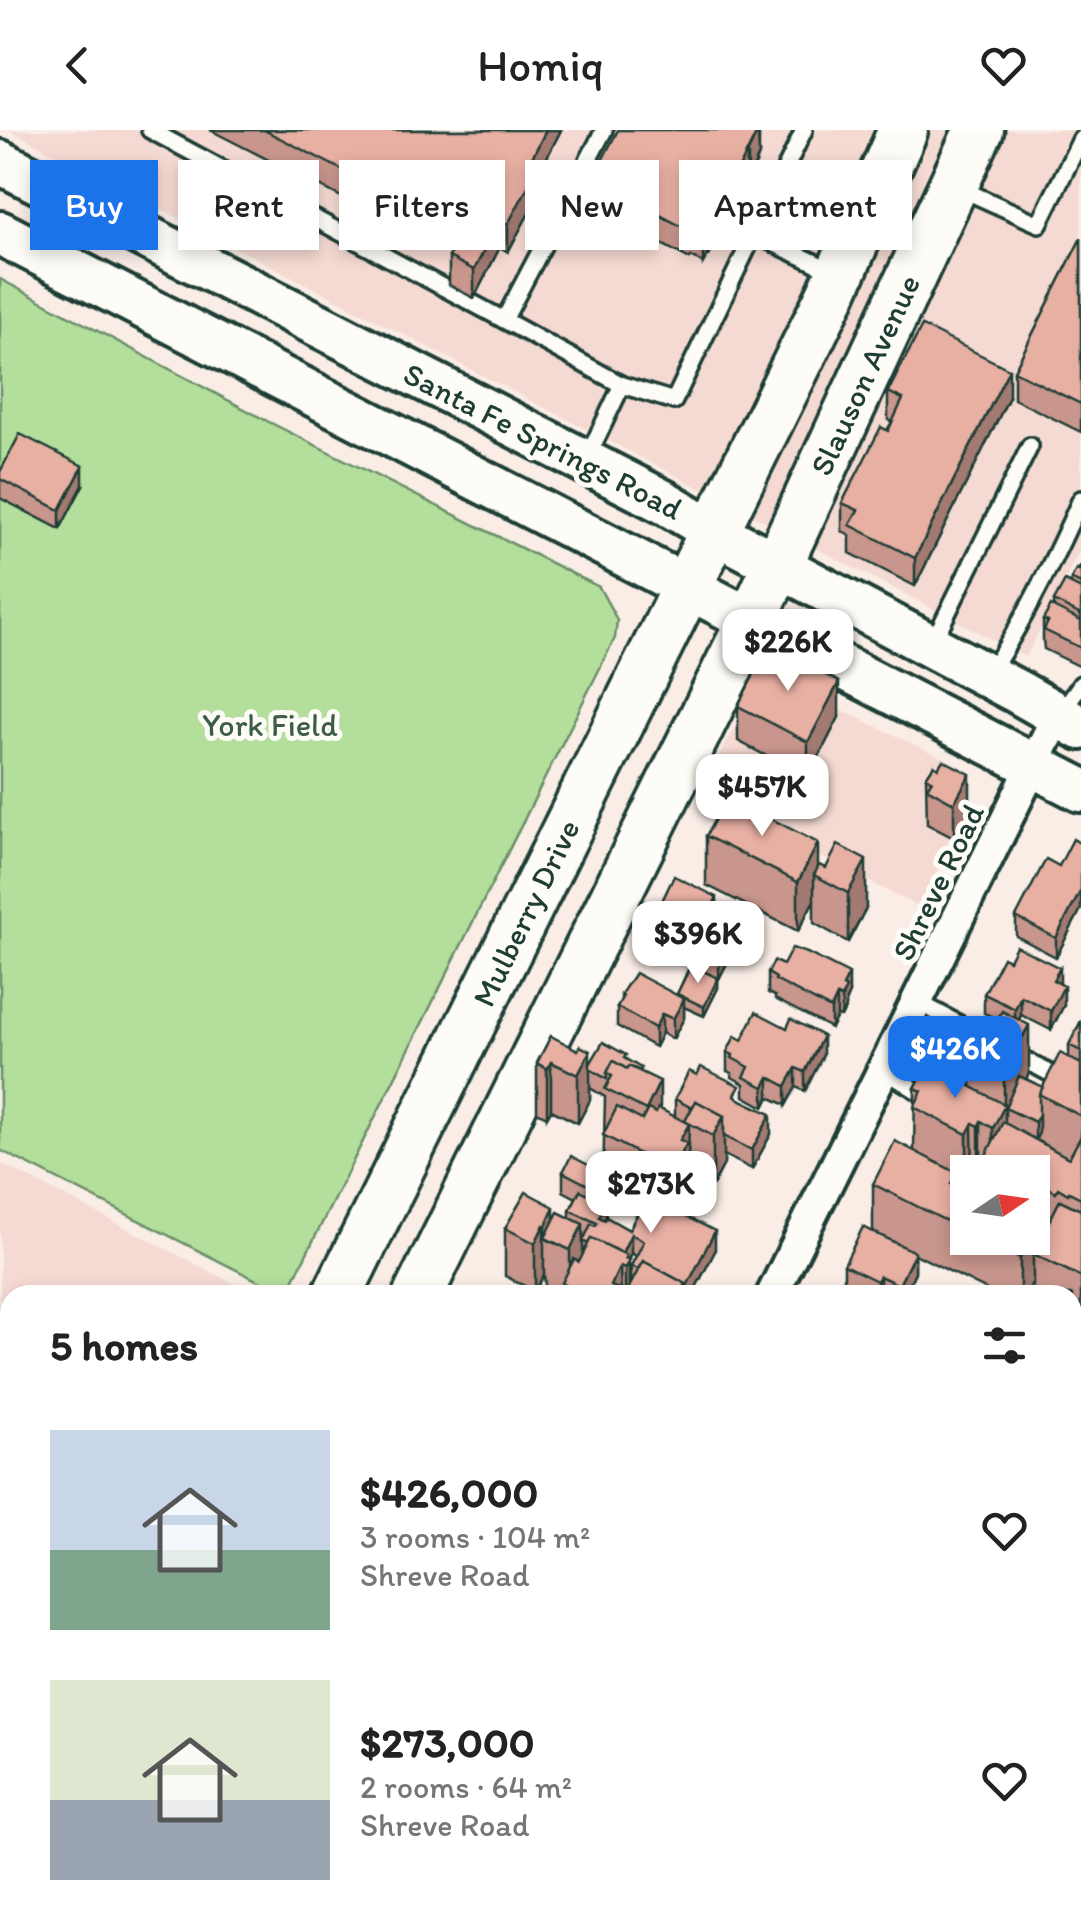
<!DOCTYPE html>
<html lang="en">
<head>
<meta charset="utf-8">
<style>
  :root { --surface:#fff; --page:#f2f2f2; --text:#222; --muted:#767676; --accent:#1a73e8 }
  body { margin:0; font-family:Itim,sans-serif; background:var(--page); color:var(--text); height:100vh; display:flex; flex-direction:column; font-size:38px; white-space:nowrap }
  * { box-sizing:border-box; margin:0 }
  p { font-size:32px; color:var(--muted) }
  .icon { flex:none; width:55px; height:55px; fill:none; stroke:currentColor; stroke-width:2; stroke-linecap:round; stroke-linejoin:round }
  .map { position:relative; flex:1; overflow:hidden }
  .details { position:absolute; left:0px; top:1155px; width:1082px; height:642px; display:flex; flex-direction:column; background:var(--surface); border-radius:30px 30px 0 0; box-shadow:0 5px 15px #0003 }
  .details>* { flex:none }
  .top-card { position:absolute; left:30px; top:30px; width:1022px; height:90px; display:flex; gap:20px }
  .needle { width:65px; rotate:77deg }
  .controls { position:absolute; left:950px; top:1025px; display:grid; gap:20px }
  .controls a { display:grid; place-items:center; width:100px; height:100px; border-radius:0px; background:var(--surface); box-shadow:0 5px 15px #0003; font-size:50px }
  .price { position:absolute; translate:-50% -85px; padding:0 22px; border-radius:20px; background:#fff; color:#222; font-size:32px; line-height:65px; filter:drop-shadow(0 2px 5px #0008) }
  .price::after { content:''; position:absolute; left:50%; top:60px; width:30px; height:22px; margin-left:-15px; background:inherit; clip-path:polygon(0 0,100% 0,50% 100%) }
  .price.on { background:var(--accent); color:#fff }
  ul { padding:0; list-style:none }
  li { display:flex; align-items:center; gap:30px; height:250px; padding:0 50px }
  li span { display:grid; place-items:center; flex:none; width:280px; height:200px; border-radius:0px; color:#555 }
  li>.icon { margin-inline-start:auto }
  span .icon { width:120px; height:120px; fill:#fffc; stroke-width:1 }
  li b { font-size:42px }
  h2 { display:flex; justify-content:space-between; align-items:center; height:120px; padding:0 50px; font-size:42px }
  .chip { padding:0 35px; border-radius:0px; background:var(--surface); box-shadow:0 5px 15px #0003; font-size:35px; line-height:90px }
  .chip.on { background:var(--accent); color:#fff }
  header { display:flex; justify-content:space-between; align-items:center; height:130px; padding:0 50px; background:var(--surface); font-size:45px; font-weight:600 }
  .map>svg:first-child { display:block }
</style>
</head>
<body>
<header><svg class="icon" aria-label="back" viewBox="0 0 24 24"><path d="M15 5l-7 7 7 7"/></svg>Homiq<svg class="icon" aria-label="heart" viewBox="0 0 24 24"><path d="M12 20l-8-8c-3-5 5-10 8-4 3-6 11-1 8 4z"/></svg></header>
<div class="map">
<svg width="1081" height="1797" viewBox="0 0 1081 1797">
  <rect width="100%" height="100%" fill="#f9ede6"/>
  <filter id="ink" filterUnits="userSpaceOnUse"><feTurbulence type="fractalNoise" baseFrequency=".01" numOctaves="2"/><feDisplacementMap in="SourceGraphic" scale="20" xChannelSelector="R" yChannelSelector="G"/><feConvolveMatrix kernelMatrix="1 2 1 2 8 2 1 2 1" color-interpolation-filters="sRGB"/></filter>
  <g filter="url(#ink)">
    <g fill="#f4dad2">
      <path d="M9,0H1081V417L1026,527Z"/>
      <path d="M784,553L960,636L970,674L919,777L698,665L753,563Z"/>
      <path d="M0,1033L256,1165H10V1728L0,1749Z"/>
    </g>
    <path fill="#b3de9c" stroke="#698e68" stroke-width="2.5" d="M0,149L267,291L599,457L617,490L615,508L286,1165L0,1020Z"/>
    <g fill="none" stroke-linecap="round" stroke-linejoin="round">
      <defs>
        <g id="lane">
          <path d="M150,0L504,190"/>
          <path d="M604,0L504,190L622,255"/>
          <path d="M957,57L1039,94L1081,9"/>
          <path d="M754,104L837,143"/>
          <path d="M587,328L622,255L674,271L804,0"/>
          <path d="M933,512L1030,316"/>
          <path d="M990,543C1026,487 1054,430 1081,369"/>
          <path d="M1061,582L1081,554"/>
          <path d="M918,872L985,908"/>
          <path d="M1014,924L1081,960"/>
          <path d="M884,940L932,970"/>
          <path d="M0,1230L10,1234"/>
          <path d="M543,1788L561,1797"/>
        </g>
        <g id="street">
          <path d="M772,1165L1058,585"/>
          <path d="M456,1797L461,1788"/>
        </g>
        <g id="secondary">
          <path d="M0,32L666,373L715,402L1018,562L1081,598"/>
          <path d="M0,103L1081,660"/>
        </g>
        <g id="primary">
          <path d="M337,1165L832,163L903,0"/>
          <path d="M418,1165L752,490L979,0"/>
          <path d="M24,1797L28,1788"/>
          <path d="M103,1797L108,1788"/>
        </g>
      </defs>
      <use href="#lane" stroke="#1f3d34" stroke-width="22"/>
      <use href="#street" stroke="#1f3d34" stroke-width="38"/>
      <use href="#secondary" stroke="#1f3d34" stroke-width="50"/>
      <use href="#primary" stroke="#1f3d34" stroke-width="55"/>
      <use href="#lane" stroke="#fdfcf7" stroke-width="15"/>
      <use href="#street" stroke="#fdfcf7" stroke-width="30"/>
      <use href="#secondary" stroke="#fdfcf7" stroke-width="42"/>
      <use href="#primary" stroke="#fdfcf7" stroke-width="48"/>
    </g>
    <g fill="#c8968c" stroke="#1f3d34" stroke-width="2.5" fill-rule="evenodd">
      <path d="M210,0H561L538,45V66L508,122L500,117L474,168L449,155V127L451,123Z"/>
      <path d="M759,0V25L756,34L748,50L747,49L709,126H707L703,133L691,127L690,129L602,82L597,68V40Z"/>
      <path d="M1081,108V302L1014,269V241Z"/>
      <path d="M888,262L1009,267L915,456L850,423V405L842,401V373L892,292L888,290Z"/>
      <path d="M0,342L83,355L60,399L0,368Z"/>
      <path d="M1081,436V537L1044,519L1043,510V490L1054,478V471L1071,454V449Z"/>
      <path d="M738,576L839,587L808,648L738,611Z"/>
      <path d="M934,635L970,680L954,708L927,694L926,647Z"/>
      <path d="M706,706L818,736L866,778L848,812L814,793V770L798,801L706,755Z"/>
      <path d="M1081,714V779L1056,827L1016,806V787L1059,736Z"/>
      <path d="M717,787L714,792L733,821L719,849L718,848V858L704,886L684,877V888L673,909L662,903L655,917L617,896V877L621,870V864L677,865L690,835L650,816V796Z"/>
      <path d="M768,843L849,863L846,870V877L841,887L837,886L831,898L775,869V866L768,863Z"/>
      <path d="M1060,853L1064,875L1051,900L1021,885L1019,890L1029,943L1026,949L1043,957L1069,928V915L1081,891V1195L1072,1192V1165H1033V1151L1026,1165H997L915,1124V1142L904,1165H866L844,1154V1135L873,1102V1054L914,1021L915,958L964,950V911L994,896L997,889L984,883V864ZM981,1040L985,1042H1032V1108H968V1062L957,1057V1047L967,1052L968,1042H980Z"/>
      <path d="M551,906L590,934L626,929L641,942L660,979L675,987V969H740L771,1004L752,1039L724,1025V1034L713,1055L689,1042L687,1062L676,1082L715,1121L692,1165H562L545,1156L544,1144L535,1161L505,1146V1098L554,1088H570V1080L576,1068L563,1061V1042L596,1058L592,1066L606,1087L629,1100L642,1074L603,1053L605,967L590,958V970L578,993L551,980L547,987L537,982V933ZM631,1123L636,1126L631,1136V1154L629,1158L628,1130Z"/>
      <path d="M742,910L823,925L805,961L796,957L786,975L769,967L764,977L744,966V954L732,947V943L727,941V922Z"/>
      <path d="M1072,1445L1081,1449V1511L1072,1507Z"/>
      <path d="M1072,1535L1081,1539L1080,1593L1072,1589Z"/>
      <path d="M1072,1620L1081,1624V1672L1075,1669V1659L1072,1662Z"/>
      <path d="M1072,1679L1081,1683V1797H1017L999,1788H1072Z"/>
      <path d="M136,1788H229L224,1797H133Z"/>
      <path d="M373,1788H387L385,1793Z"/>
      <path d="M563,1788H742L740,1792L751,1797H582Z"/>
    </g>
    <g fill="#a27a72" stroke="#1f3d34" stroke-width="2.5">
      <path d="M546,0H561L538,45V66L508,122V94L529,34Z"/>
      <path d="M758,0L759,25L748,50V22Z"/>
      <path d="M747,21V49L709,126V99Z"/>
      <path d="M500,90V117L474,168V140Z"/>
      <path d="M707,98V126L703,133V105Z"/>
      <path d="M1009,239V267L915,456V428Z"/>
      <path d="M83,336V355L60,399V380Z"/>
      <path d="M839,552V587L808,648V612Z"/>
      <path d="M970,644V680L954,708V673Z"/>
      <path d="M818,713V747L814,745V770L798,801V752Z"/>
      <path d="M866,730V778L848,812V763Z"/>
      <path d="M1081,760V779L1056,827V808Z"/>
      <path d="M717,767V787L707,807V788Z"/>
      <path d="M733,802V821L719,849V830Z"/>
      <path d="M1060,838V857L1053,850Z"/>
      <path d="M849,844V863L846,870V877L841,887L843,856Z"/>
      <path d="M718,848V858L704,886V877Z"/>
      <path d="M1064,856V875L1051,900V881Z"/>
      <path d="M837,866V886L831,898V879Z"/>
      <path d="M1021,866V885L1015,898V879Z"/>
      <path d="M684,869V888L673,909V889Z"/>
      <path d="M662,884V903L655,917V898Z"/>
      <path d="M1029,895V943L1010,980L1005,978V1023L993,1032V998L1004,976V942Z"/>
      <path d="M823,906V925L805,961V942Z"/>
      <path d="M590,921V970L578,993V945Z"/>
      <path d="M551,932V980L547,987V939Z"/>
      <path d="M796,938V957L786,975V956Z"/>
      <path d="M769,947V967L764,977V957Z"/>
      <path d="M660,951V1000L646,1028V980Z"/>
      <path d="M971,953L973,1041L968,1042L967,1052V1004L970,956Z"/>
      <path d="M771,984V1004L752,1039V1020Z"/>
      <path d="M1039,984V1003L1035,1011V992Z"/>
      <path d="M724,986V1034L713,1055V1006Z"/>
      <path d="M981,991V1040L979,1042V996Z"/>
      <path d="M689,994L687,1062L672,1089V1041L680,1010Z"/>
      <path d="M596,1039V1058L588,1074V1055Z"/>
      <path d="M606,1073V1092L599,1087Z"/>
      <path d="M554,1077V1113L546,1109V1096Z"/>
      <path d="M1044,1082V1129L1033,1124V1151L1026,1165H1020V1128L1031,1108H1032V1104Z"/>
      <path d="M583,1094V1142L570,1157V1120Z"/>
      <path d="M544,1095V1144L535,1161V1113Z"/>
      <path d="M715,1101V1121L692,1165H680Z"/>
      <path d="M631,1104V1123L626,1133L629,1130V1165H625V1136H620L621,1165H611V1156L618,1131Z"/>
      <path d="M915,1122V1142L904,1165H899V1155Z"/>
      <path d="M880,1146V1165H877V1151Z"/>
      <path d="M1081,1627V1646L1075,1650L1073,1662V1643Z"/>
      <path d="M221,1788H229L224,1797H221Z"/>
      <path d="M317,1788H326L322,1797H313Z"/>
      <path d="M672,1788H677V1797H671Z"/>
      <path d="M702,1788H716V1797H701Z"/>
      <path d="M734,1788H742L737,1797H734Z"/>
      <path d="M976,1788H984L981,1797H971Z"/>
    </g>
    <g fill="#e8afa3" stroke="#1f3d34" stroke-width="2.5">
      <path d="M264,0H546L529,34L538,38L508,94L500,90L474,140L449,127L462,101Z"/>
      <path d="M618,0H758L709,99L707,98L703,105L691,99L690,101L602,54L597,40Z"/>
      <path d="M1081,108V274L1014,241Z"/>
      <path d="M922,196L1009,239L915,428L850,395L858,380L842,373L881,297L888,301L903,269L888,262Z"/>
      <path d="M20,304L83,336L60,380L0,349V342Z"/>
      <path d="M1081,436V454L1071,449L1076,439L1079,440Z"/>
      <path d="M1065,451L1081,459V485L1054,471Z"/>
      <path d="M1051,476L1081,491V518L1044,500L1048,492L1043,490Z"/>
      <path d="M769,515L839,552L808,612L738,576Z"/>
      <path d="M943,630L970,644L954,673L927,658L932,650L926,647L934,635L938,638Z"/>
      <path d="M727,666L818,713L798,752L706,706Z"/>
      <path d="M1073,709L1081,714V760L1056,808L1016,787L1046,729L1059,736Z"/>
      <path d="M838,715L866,730L848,763L814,745L819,735L826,738Z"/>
      <path d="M674,746L717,767L707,788L733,802L719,830L650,796Z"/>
      <path d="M1016,816L1060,838L1053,850L1064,856L1051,881L1021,866L1015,879L984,864L1003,827L1009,830Z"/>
      <path d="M792,818L807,823L849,844L843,856L846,858L841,868L837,866L831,879L775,850L776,848L768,843L774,831L783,835Z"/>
      <path d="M691,835L718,848L704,877L677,864Z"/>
      <path d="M635,843L684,869L673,889L662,884L655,898L617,877L623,866L621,864Z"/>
      <path d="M1002,881L1029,895L1004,942L965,924L971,914L964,911L977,887L994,896Z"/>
      <path d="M756,882L787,898L791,889L823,906L805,942L796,938L786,956L769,947L764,957L744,947L749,937L732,928L733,925L727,922L735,906L742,910Z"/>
      <path d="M1081,891V921L1069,915Z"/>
      <path d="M551,906L578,920L580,916L590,921L578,945L551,932L547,939L537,933Z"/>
      <path d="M603,912L626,925L624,928L641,938L640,941L629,936L627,939L613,931L607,943V949L590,939V934Z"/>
      <path d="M1060,923L1081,934V986L1039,964Z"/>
      <path d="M613,931L627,939L629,936L660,951L646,980L605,959L612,946L607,943Z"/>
      <path d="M928,933L971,953L970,956L1005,975L993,998L981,991L979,996L973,993L967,1004L914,977L922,961L915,958Z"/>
      <path d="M701,937L740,956L735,965L739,969L771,984L752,1020L724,1006V986L696,971L692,978L675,969L689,941L697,945Z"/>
      <path d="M1019,946L1043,957L1039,964V984L1035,992L1005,978Z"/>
      <path d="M696,971L724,986L713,1006L685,991Z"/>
      <path d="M617,977L642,990L648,979L656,983L658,978L689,994L680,1010L687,1013L672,1041L603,1005Z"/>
      <path d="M1003,992L1069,1028L1081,1006V1068L1069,1062L1068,1064L1058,1058L1056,1062L1032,1049V1042H1021L1013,1038L1010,1042L985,1027Z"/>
      <path d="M895,1011L957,1043L951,1054L968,1062V1102L873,1054Z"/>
      <path d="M571,1026L596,1039L588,1055L563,1042Z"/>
      <path d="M580,1060L606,1073L599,1087L605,1090L606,1087L629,1100L646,1067L715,1101L686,1158V1154L643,1131L638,1139L631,1136L644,1111L631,1104L622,1123L591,1108L588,1114L583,1111L591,1094L595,1096L597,1093L570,1080Z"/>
      <path d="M526,1062L554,1077L546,1096L544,1095L535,1113L505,1098Z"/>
      <path d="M1060,1070L1081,1080V1147L1033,1124Z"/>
      <path d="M1032,1076L1044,1082L1032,1104Z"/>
      <path d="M558,1082L583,1094L570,1120L545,1108Z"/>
      <path d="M863,1097L915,1122L899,1155L880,1146L877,1151L844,1135Z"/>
      <path d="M591,1108L626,1125L625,1128L629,1130L625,1138L620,1136L611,1156L621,1160L618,1165H585L562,1153L574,1129L579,1132Z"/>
      <path d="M979,1108H1031L1020,1128Z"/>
      <path d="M643,1131L686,1154L680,1165H625Z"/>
      <path d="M916,1156L934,1165H912Z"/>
      <path d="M1072,1445L1081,1449V1492L1072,1488Z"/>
      <path d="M1072,1535L1081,1539L1080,1574L1072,1570Z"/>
      <path d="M1072,1620L1081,1624L1073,1643H1072Z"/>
      <path d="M1081,1638V1653L1075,1650Z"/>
      <path d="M1072,1679L1081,1683V1730L1076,1727L1074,1732L1072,1731Z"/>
      <path d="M1072,1744L1081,1749V1797H1055L1036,1788H1072Z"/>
      <path d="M136,1788H193L212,1797H140L133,1793Z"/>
      <path d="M231,1788L251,1797H226Z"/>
      <path d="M241,1788H317L313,1795L317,1797H251L239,1791Z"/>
      <path d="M709,1788H713L732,1797H704Z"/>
      <path d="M832,1788H856L877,1797H827Z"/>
      <path d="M944,1788H976L971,1797H939Z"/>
      <path d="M739,1791L751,1797H737Z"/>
    </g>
  </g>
  <g text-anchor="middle" stroke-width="10" stroke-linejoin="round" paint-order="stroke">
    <g font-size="32" fill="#1f3d34" stroke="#fdfcf7">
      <text transform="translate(865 245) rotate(-65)" y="11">Slauson Avenue</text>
      <text transform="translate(543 311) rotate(27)" y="11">Santa Fe Springs Road</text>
      <text transform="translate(938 752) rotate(-64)" y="11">Shreve Road</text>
      <text transform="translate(526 783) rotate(-64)" y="11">Mulberry Drive</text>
    </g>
    <g font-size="32" fill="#3d5d49" stroke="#fdfcf7">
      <text x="270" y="606">York Field</text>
    </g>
  </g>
</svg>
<div class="controls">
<a><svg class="needle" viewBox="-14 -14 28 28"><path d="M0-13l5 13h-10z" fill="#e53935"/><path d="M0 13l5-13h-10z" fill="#767676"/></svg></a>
</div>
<b class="price" style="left:788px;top:564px">$226K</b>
<b class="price" style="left:762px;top:709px">$457K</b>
<b class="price" style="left:698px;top:856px">$396K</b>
<b class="price on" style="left:955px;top:971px">$426K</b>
<b class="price" style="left:651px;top:1106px">$273K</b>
<div class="top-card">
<a class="chip on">Buy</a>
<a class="chip">Rent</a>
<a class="chip">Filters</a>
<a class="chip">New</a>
<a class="chip">Apartment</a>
</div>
<section class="details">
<h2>5 homes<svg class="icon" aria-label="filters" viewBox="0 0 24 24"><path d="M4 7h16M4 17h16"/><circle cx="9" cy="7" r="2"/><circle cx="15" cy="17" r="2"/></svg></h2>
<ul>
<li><span style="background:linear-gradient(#c9d6e8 60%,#7fa58c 0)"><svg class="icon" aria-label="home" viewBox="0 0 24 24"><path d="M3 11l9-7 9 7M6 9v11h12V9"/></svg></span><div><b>$426,000</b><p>3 rooms · 104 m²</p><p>Shreve Road</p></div><svg class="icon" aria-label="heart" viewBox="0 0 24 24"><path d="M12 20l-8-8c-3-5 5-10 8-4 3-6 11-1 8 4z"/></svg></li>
<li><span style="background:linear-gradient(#dfe7d0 60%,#9aa5b1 0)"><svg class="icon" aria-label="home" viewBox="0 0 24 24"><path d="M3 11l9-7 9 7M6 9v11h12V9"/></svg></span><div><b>$273,000</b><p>2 rooms · 64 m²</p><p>Shreve Road</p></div><svg class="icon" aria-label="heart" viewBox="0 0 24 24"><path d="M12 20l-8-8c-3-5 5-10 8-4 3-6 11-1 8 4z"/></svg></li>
</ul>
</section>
</div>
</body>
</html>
